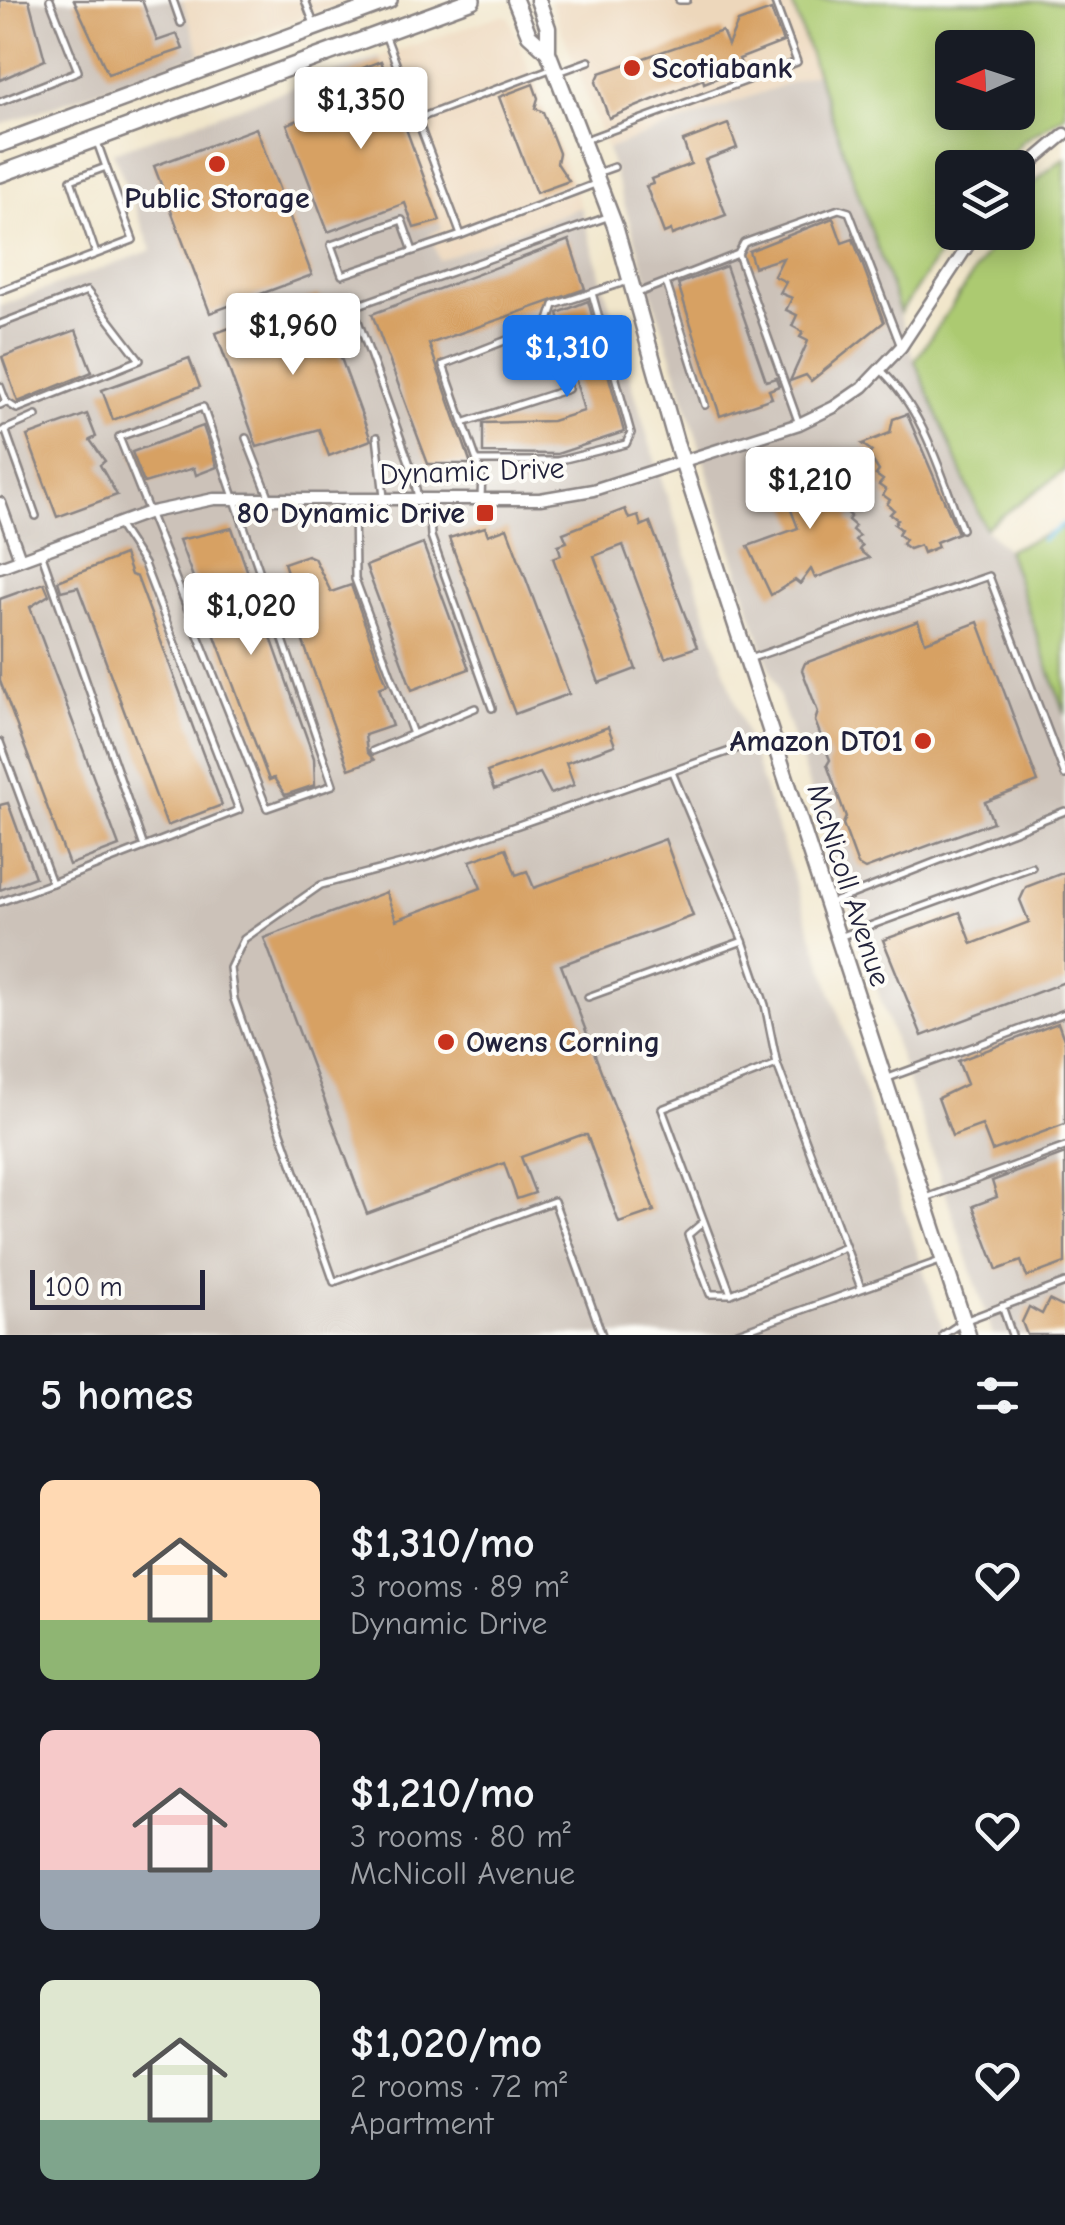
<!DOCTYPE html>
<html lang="en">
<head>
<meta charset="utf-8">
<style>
  :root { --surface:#171b24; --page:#242831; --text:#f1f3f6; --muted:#9ea1a6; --accent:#1a73e8 }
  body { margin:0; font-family:"Comic Neue",sans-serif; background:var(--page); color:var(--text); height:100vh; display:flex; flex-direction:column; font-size:38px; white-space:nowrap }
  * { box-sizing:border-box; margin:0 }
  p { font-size:32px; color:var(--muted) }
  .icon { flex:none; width:55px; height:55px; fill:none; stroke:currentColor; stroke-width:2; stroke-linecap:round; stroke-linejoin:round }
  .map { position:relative; height:1335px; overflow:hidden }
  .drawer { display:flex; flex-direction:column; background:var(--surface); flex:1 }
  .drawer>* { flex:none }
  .needle { width:65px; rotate:267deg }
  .controls { position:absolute; left:935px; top:30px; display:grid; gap:20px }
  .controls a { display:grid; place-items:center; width:100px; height:100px; border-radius:15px; background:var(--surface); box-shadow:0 5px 25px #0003; font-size:50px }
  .scale { position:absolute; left:30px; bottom:25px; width:175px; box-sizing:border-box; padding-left:10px; border:5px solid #22223b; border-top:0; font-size:28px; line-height:35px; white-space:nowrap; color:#22223b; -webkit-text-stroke:8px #fdfcf7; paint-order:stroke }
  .price { position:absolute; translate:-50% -85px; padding:0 22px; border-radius:10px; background:#fff; color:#222; font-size:32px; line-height:65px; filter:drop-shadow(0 2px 5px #0008) }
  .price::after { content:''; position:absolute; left:50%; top:60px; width:30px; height:22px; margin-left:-15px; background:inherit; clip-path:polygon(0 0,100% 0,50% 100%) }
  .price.current { background:var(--accent); color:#fff }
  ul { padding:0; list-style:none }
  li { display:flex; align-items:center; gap:30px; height:250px; padding:0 40px }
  li span { display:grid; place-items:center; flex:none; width:280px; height:200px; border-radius:15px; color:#555 }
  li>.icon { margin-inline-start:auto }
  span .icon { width:120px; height:120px; fill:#fffc; stroke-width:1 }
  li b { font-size:42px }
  h2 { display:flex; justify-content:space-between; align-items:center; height:120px; padding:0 40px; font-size:42px }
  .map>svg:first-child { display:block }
</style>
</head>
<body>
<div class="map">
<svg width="1065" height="1335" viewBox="0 0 1065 1335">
  <rect width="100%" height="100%" fill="#fdfcf7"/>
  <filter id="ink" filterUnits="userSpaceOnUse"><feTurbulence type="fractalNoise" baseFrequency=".01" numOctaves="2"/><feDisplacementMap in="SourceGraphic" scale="20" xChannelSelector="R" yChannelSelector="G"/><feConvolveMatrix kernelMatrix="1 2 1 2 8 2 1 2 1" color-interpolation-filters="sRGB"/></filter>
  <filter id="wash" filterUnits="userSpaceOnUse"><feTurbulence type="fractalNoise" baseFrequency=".0048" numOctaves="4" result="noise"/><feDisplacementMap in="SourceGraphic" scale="40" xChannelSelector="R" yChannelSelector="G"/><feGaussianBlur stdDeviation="2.25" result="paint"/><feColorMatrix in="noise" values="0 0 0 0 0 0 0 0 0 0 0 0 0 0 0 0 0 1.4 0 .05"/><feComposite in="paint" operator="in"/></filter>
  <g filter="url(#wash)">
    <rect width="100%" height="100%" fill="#f1e6cb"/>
    <g fill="#edd7bb">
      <path d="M182,0H351L201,54Z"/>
      <path d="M550,0H791L816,73L607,149Z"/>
      <path d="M501,15L509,17L581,207L439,260L429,233L441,229L379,57Z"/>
    </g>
    <g fill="#ccc2b9">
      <path d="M0,0H182L201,54L0,125Z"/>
      <path d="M379,57L442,229L430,234L439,260L581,207L647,435L945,1335H0V306L152,250L113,152Z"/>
      <path d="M816,73L915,361L985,528L1007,550L1065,715V1335H993L752,615L607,149Z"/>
    </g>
    <g fill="#acca71" stroke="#677656" stroke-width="2.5" fill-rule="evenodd">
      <path d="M791,0L1065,2V115L1022,141L1000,167L952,168L953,233L900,313ZM952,48H1018V112H952Z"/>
      <path d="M1065,158V470L985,528L915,361L1000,233L1018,232C1018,195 1034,179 1065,158Z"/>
      <path d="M1065,527V715L1007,550Z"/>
    </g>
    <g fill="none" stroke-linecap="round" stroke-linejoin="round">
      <path stroke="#6ec3eb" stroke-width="4" d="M1042,540L1065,524"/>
    </g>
    <g id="blocks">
      <g fill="#d7a164">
        <path d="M0,0H29L45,60L0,80Z"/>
        <path d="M74,0H142L157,41L177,34L183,49L108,74Z"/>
        <path d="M771,10L783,42L739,59L743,68L704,83L703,79L609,118L596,82L600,73L722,31L728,45L738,22Z"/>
        <path d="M381,61L440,221L414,228L405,203L328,232L287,124L316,114L307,90Z"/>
        <path d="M533,84L538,98L535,108L543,112L559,153L557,163L569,181L536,193L499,97Z"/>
        <path d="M728,124L737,148L705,160L726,215L672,235L671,230L664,233L646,186L653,184L651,179L691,164L683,141Z"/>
        <path d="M256,128L312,275L210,313L154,166Z"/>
        <path d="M833,218L842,243L853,239L884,322L811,381L806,375L790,381L808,341L800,337L803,332L792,326L797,315L786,310L792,298L780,293L786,282L774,276L783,258L754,267L749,251Z"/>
        <path d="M569,240L585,289L429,344L471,464H428L372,314Z"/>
        <path d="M726,266L766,381L776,378L779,386L769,390L772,398L720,416L678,284Z"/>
        <path d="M318,295L371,440L329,456L319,429L257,447L216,333Z"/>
        <path d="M588,301L624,432L557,454L483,453V423L552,421L584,411L558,313Z"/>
        <path d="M76,330L92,372L18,402L2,357Z"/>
        <path d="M189,358L200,387L113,420L102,390Z"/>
        <path d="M87,414L96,437L90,440L105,461L100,465L117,495L57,517L27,436Z"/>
        <path d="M907,414L958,533L936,542L938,547L923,553L920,545L909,549L902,544L905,539L898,534L901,529L894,524L898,520L890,514L894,510L887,504L890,500L883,495L886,490L879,485L883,480L876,475L879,471L869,455L872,451L862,444L890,433L893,419Z"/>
        <path d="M203,426L217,467L196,475L194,468L144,483L132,452Z"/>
        <path d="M826,461L833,467L830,471L837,477L833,481L844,497L840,501L848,506L844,510L851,516L848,520L855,526L852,530L859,536L855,540L862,546L859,550L869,558L815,578L811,569L800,584L795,580L771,595L748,546L798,528L779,479Z"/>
        <path d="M625,509L629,519L638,516L641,526L650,522L697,647L665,658L623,545L594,556L636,669L599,683L553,558L561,555L558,545L567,542L563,533Z"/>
        <path d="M485,527L488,535L507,528L569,694L515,714L449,538Z"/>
        <path d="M232,528L314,758L315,785L285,795L274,778L269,780L179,540Z"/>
        <path d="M423,544L469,669L412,690L366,566Z"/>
        <path d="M124,555L131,575L137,577L222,805L167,826L78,587L61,591L58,581Z"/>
        <path d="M307,555L314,558L331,592L351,585L387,685L379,688L392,726L365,735L367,752L374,760L349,769L281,581L289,578L284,563Z"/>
        <path d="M44,583L49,595L30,607L119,846L69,865L0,681V599Z"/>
        <path d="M918,621L925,642L978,622L1038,782L985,802L993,822L865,869L858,865L843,824L846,817L827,765L830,760L815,721L818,712L802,670L805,663Z"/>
        <path d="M608,727L615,745L566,763L574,785L551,794L540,773L494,790L487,772Z"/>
        <path d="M8,803L35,877L0,890V805Z"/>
        <path d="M665,839L693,916L561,965L654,1211L619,1223L587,1135H581L521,1157L535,1193L517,1199L504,1163L367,1214L264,938L386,892L396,920L481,888L470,861L506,848L516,875L527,871L534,888Z"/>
        <path d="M1065,872V982L922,1036L883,940L960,912L972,944L1029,922L1020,900L1026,887Z"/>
        <path d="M1058,1023L1065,1042V1124L992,1151L982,1125L952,1136L938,1098L967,1084L958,1061Z"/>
        <path d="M1065,1154V1263L1027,1277L1021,1261L997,1270L973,1206L997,1197L992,1181Z"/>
        <path d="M1049,1300L1065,1308V1335H1027L1022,1322L1029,1307L1042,1314Z"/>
      </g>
    </g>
  </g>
  <g filter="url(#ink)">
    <use href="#blocks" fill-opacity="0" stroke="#8a8483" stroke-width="2.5"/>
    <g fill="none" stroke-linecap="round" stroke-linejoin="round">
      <defs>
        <g id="lane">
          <path d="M173,0L181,23"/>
          <path d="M305,0L314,24"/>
          <path d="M679,0H687"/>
          <path d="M386,37L461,235L595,184"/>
          <path d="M559,72L589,61"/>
          <path d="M0,102L78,71L50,0"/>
          <path d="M417,119L550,69"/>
          <path d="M585,140L797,62L774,0"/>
          <path d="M97,142L106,167"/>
          <path d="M597,173L614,167"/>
          <path d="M413,251L402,220L331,245L342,275L461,235"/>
          <path d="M666,282L705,405"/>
          <path d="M0,291L133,240L106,167L71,180L96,254"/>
          <path d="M638,293L738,254"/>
          <path d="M0,324L87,291L140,360L17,409L6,402"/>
          <path d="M880,369C925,412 940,472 962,529"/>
          <path d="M0,386L6,402L0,405"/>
          <path d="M203,407L333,785L267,808L119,437Z"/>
          <path d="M798,421L738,254L744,243L839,209L849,212L900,344"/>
          <path d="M463,423L568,389L548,324"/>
          <path d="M5,429L36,516"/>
          <path d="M0,432L36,416"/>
          <path d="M377,437L384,497"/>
          <path d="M246,438L270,499"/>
          <path d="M477,461H557L626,444L631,433L592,293"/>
          <path d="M481,497L482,475L443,365L548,324L554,305L628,281"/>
          <path d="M418,498L412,470L353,307L610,216"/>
          <path d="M354,500L355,579L413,734L475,708"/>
          <path d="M429,502L431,536L492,708"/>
          <path d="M41,552L144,847"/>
          <path d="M749,659L989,576L1065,775"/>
          <path d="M0,742L52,883L239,810L144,564L119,526"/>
          <path d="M373,751L413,734"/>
          <path d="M672,772L743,941L765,1005L777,1064L861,1288"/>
          <path d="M0,902L52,883"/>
          <path d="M828,904L1065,811"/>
          <path d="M842,936L1032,867"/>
          <path d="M588,997L743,941"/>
          <path d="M777,1064L662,1109L731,1294L845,1247"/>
          <path d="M888,1078L1065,1013"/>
          <path d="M926,1198L1065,1147"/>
          <path d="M702,1223L688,1235L710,1294H731"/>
          <path d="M1002,1306L1012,1335"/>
          <path d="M602,1335L554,1201L334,1282L234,999L230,968L244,939L321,885L424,858L770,737"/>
          <path d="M732,1335L940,1261"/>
          <path d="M943,1335L964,1321L1065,1283"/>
        </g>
        <g id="street">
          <path d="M1018,174L1065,134"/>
          <path d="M0,503L20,559"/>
          <path d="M0,567L147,513L214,499H540L593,490L799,424L834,407L863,387L901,347L977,232"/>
        </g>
        <g id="secondary">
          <path d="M515,0L529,35L548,52"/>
          <path d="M538,0L548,28V52L615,226L676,442L968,1335"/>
        </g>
        <g id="primary">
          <path d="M0,144L389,0"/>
          <path d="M0,174L472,0"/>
        </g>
      </defs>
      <use href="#lane" stroke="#8a8483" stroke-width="10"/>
      <use href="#street" stroke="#8a8483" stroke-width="15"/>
      <use href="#secondary" stroke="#8a8483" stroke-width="19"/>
      <use href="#primary" stroke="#8a8483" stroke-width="20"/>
      <use href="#lane" stroke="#fff" stroke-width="5"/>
      <use href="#street" stroke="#fff" stroke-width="10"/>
      <use href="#secondary" stroke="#fff" stroke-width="14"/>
      <use href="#primary" stroke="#fff" stroke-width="15"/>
    </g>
  </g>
  <g fill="#c8321e" stroke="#fdfcf7" stroke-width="4">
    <circle cx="632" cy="68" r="10"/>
    <circle cx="217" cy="164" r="10"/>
    <rect x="475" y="503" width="20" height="20" rx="5"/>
    <circle cx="923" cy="741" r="10"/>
    <circle cx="446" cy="1042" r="10"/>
  </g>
  <g text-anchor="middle" stroke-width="8" stroke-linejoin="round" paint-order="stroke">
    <g font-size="30" font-weight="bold" fill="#22223b" stroke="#fdfcf7" text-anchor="start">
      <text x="652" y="78">Scotiabank</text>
      <text x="217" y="208" text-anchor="middle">Public Storage</text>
      <text x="465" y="523" text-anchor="end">80 Dynamic Drive</text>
      <text x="903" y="751" text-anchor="end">Amazon DTO1</text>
      <text x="466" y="1052">Owens Corning</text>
    </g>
    <g font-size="30" fill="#22223b" stroke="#fdfcf7">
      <text transform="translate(472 471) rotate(-2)" y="10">Dynamic Drive</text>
      <text transform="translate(849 885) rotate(72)" y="10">McNicoll Avenue</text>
    </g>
  </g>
</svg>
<div class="controls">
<a><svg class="needle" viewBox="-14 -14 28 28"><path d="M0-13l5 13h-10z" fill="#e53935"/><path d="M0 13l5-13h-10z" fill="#9ea1a6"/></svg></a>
<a><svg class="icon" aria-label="layers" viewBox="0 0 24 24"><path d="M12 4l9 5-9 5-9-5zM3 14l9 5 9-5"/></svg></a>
</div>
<div class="scale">100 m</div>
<b class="price" style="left:361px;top:152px">$1,350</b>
<b class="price" style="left:293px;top:378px">$1,960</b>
<b class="price current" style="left:567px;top:400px">$1,310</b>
<b class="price" style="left:810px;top:532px">$1,210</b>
<b class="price" style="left:251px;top:658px">$1,020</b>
</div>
<section class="drawer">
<h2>5 homes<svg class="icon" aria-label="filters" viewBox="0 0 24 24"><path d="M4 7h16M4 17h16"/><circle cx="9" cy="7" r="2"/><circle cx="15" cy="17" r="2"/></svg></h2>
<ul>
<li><span style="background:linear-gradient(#ffd9b3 70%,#8fb573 0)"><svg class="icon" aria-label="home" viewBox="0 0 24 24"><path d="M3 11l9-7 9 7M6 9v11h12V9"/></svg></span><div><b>$1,310/mo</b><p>3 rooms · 89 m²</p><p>Dynamic Drive</p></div><svg class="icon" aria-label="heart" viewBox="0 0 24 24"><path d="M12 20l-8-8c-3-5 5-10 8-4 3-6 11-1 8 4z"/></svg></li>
<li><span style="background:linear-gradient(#f6c9c9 70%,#9aa5b1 0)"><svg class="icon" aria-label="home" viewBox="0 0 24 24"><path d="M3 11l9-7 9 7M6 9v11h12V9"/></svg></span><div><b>$1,210/mo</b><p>3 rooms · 80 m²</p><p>McNicoll Avenue</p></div><svg class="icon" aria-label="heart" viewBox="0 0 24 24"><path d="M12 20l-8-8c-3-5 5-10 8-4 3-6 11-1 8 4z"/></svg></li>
<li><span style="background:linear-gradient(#dfe7d0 70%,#7fa58c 0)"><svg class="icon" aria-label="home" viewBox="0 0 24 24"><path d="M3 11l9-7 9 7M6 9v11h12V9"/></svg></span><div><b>$1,020/mo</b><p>2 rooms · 72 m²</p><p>Apartment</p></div><svg class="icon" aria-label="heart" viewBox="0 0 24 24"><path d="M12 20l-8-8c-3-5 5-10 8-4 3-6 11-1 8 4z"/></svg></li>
</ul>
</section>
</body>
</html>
